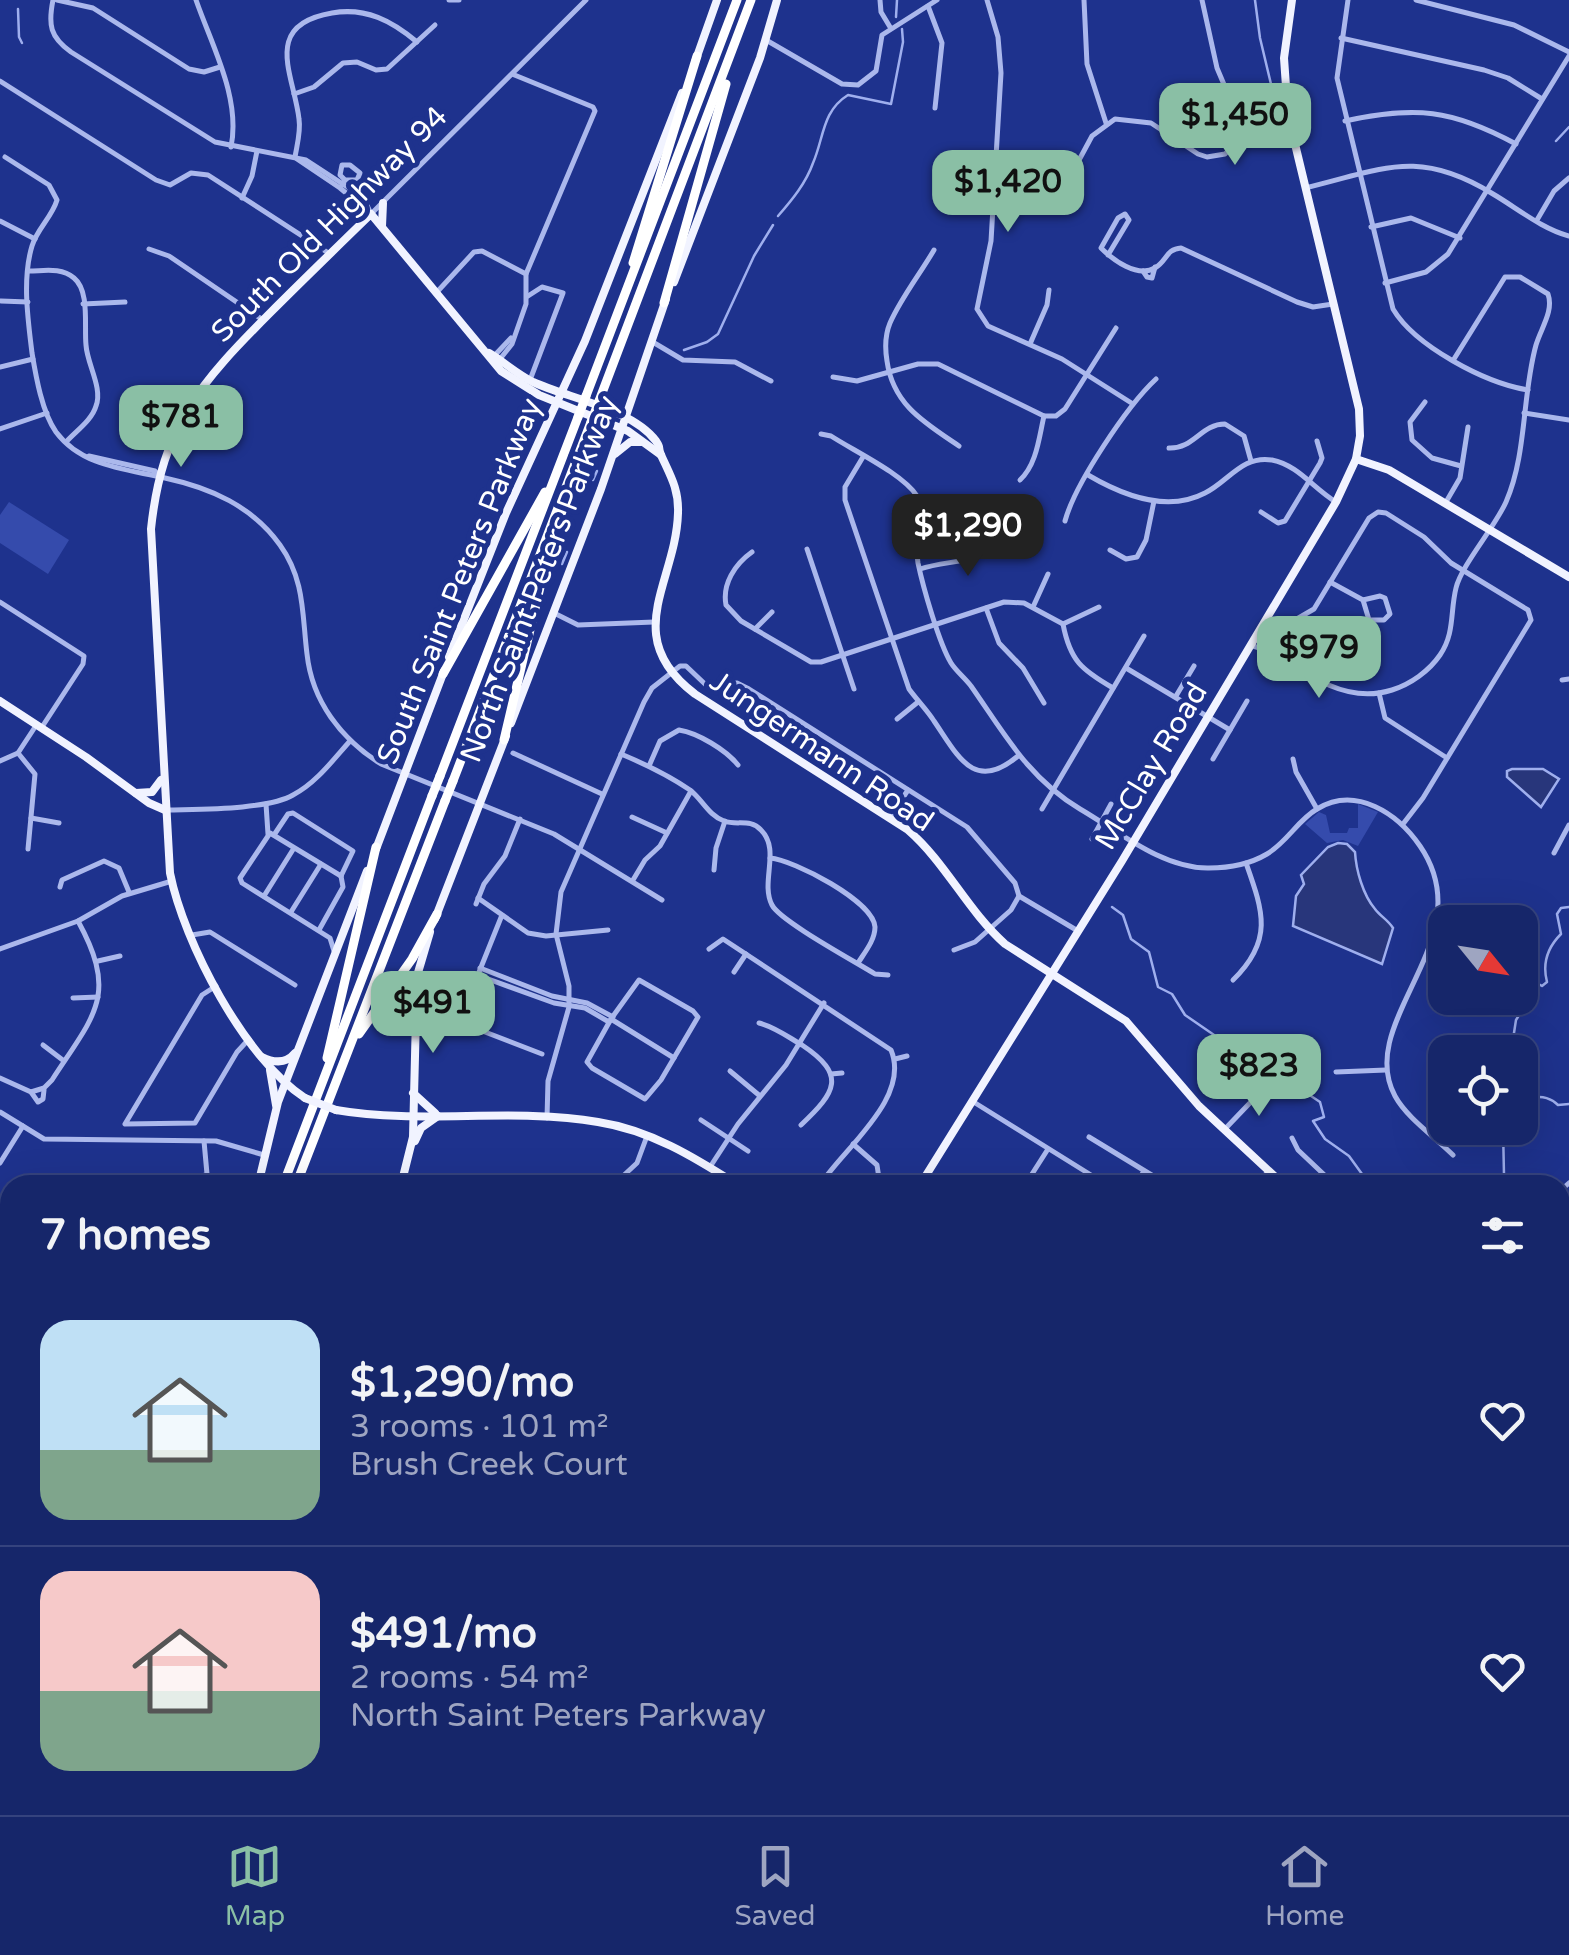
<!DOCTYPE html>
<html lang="en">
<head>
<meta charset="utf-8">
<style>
  :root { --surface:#16266a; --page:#1f2e70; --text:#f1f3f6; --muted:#9ea5c1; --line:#35437e; --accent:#8abfa5 }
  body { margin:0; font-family:"Varela Round",sans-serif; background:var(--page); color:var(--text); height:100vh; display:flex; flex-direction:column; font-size:38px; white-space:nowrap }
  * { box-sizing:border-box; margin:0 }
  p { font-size:32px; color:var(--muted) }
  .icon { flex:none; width:55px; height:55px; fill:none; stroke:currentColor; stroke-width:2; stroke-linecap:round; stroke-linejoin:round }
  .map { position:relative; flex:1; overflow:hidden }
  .details { position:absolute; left:0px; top:1175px; width:1570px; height:640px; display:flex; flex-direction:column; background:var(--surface); border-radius:30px 30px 0 0; box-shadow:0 10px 40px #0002,0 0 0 2px var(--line) }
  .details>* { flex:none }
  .needle { width:65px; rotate:120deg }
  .fabs { position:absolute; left:1428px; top:905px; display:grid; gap:20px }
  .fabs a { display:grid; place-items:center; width:110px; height:110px; border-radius:20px; background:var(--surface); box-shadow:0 10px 40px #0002,0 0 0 2px var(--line); font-size:50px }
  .price { position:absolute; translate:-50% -85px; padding:0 22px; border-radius:20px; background:var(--accent); color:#111; font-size:32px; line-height:65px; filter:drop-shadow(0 2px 5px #0008) }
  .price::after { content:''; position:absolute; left:50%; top:60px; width:30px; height:22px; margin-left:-15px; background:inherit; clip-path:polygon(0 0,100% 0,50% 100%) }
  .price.current { background:#222; color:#fff }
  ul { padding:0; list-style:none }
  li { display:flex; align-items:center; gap:30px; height:250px; padding:0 40px }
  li+li { border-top:2px solid var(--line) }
  li span { display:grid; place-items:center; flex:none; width:280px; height:200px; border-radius:30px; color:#555 }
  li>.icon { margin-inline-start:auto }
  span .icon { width:120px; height:120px; fill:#fffc; stroke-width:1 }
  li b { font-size:42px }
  h2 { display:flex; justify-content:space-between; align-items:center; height:120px; padding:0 40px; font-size:42px }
  .tabs { display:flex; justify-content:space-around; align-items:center; height:140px; border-top:2px solid var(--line); background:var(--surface); font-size:28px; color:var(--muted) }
  .tabs a { display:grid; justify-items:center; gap:5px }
  .tabs .current { color:var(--accent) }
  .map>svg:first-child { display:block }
</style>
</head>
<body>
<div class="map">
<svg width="1569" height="1815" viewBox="0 0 1569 1815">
  <rect width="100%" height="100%" fill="#1e328d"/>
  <g fill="#354bac">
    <path d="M9,502L69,540L48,574L0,543V515Z"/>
    <path d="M1358,804L1378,812L1358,846L1343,840L1327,843L1305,824L1319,812L1326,815L1330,833H1347L1349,828H1358Z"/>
  </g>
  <g fill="#28367b" stroke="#9fafee" stroke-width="2.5">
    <path d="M1512,769H1543L1559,779L1541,807L1507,777V771Z"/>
    <path d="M1338,843L1347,844L1355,852C1356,870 1363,895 1375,909C1380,916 1388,920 1393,928L1382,964L1293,926L1296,896L1304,884L1301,875L1328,847Z"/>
  </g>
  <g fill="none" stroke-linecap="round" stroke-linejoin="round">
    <g stroke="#9fafee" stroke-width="2.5">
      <path d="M1255,0L1260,38L1285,143"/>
      <path d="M18,9L19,37L22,43"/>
      <path d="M896,17L897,0"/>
      <path d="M1556,141L1569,127"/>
      <path d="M778,216C792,200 806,183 813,163C824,138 822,111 848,95L891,104L903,42L902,29"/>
      <path d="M684,350L707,342L718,334L754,256L773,225"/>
      <path d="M593,480L597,471"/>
      <path d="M562,564L567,552"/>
      <path d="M1112,907L1123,915L1131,939L1149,952L1158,987L1172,994L1185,1015L1246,1057H1253L1292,1091L1298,1094L1305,1092L1320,1102L1324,1117L1313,1121L1325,1139L1349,1156L1362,1174L1371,1178H1387L1393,1185"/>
      <path d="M1531,984L1535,982L1542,986L1547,982C1542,963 1547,948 1561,934L1557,914L1561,908L1569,907"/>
      <path d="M1520,993L1521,989L1529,988"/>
      <path d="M1511,1052L1516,1020L1523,1009L1519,998"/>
      <path d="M1520,1067V1078"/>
      <path d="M1520,1079L1523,1081L1525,1092L1533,1098C1542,1095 1552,1099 1558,1105L1569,1104"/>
      <path d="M1503,1128L1504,1175"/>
      <path d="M1504,1185V1184"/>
      <path d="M1560,1440L1569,1422"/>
      <path d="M1560,1480L1569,1488"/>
      <path d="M1560,1595L1569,1596"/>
      <path d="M387,1815L391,1805"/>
      <path d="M826,1815L834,1805"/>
    </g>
    <g stroke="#abb8ec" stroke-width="5">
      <path d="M53,0C48,25 50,37 71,52L215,142L306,160L352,190L366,203L371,214L586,0"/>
      <path d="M57,0L93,8L189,69L204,72L220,67"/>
      <path d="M196,0C212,46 241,98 231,147"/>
      <path d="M449,0H459"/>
      <path d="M880,0L881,12L890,27"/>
      <path d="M987,0L998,37L1001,73L991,241L977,309L988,326L1062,359L1133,404"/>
      <path d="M1084,0L1087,64L1106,123"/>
      <path d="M1348,0L1337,78L1393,309C1415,346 1485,383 1528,390"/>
      <path d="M1416,0L1514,25L1569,52"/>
      <path d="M928,6L942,43L935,108"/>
      <path d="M1341,38L1484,70L1508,78L1542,99"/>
      <path d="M766,40L842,84L858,85L876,71L882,35L937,0"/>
      <path d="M512,74L593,107L595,111L526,274"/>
      <path d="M0,81L156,180L170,185L191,173L208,175L330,254"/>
      <path d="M294,94L314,87L343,63L357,62L376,70L387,69L435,25"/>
      <path d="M1345,121C1416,106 1451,109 1516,144"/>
      <path d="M5,157L49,185L57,200C52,217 37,229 32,246C22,279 28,320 32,353C36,377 42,412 56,432C82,467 127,469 165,478C211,488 252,506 280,545C305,580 302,614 307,654C312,701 341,739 381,764L554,834L662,900"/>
      <path d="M295,157C297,145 301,131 299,119C294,75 261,25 332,13C366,7 392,21 417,42"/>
      <path d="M297,159L340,188L369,212"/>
      <path d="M1071,175L1092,136L1115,119L1151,123L1198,154L1207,157L1225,154L1236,143L1240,134L1239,120L1217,68L1202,0"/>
      <path d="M342,185L345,180H357L360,173L350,165H342L340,175L345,180"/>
      <path d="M1305,188C1384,169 1418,148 1493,194C1517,208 1542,229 1569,236"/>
      <path d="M242,198L252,176L257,151"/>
      <path d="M962,204L975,199L991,200"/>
      <path d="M1537,220L1554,191L1569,178"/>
      <path d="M0,221L35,239"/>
      <path d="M1371,227L1411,218L1460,238"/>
      <path d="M149,249L169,256L263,320"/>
      <path d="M934,250C920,274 901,298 890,323C885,335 885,349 887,361C893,405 925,423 959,446"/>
      <path d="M1108,255L1129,220L1125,214L1118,218L1101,248C1113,260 1137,278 1155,268C1167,261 1166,249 1181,248L1297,302L1313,307L1333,304"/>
      <path d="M29,271C44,271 61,267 74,278C90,291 84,326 86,345C87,364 103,388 96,406C92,420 76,431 66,442"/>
      <path d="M1143,271L1147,277L1152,278L1155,267"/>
      <path d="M1385,283L1426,272L1448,254L1569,56"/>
      <path d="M437,292L474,252L482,251L526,274V304L512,344L500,359"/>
      <path d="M528,296L542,287L563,293L530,380"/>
      <path d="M1,301L28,302"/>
      <path d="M83,304L125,302"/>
      <path d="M651,341L683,360L735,362L771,381"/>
      <path d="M1030,344L1047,305L1049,290"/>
      <path d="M495,355L511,338"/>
      <path d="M0,367L33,359"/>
      <path d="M833,377L857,381L918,364H938L1044,416H1056L1065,409L1116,328"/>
      <path d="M1425,402L1410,422L1412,440L1432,458L1461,466"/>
      <path d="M1524,413L1569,420"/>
      <path d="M0,429L47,413"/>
      <path d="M821,434L831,436C854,451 903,474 917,496C929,517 914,541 918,563C923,587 939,643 951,663C956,671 965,678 971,686C1004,733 1028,778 1080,809C1118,831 1163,869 1209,868C1228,868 1250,864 1267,854C1287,842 1298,820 1317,809C1356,785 1398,814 1420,846C1484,939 1354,1020 1395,1096C1407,1118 1435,1137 1453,1155"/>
      <path d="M1169,448C1194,449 1201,424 1225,424L1244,436L1251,461"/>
      <path d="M89,456L155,471L159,476"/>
      <path d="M863,457L845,487V500L909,689C917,700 927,710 934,721C958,756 974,793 1018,756"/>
      <path d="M1088,475C1122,495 1167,513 1205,493C1228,482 1242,455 1272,460C1298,465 1314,489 1336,502"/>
      <path d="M1020,480C1037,464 1039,437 1044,416"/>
      <path d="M1446,502L1460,478L1468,427"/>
      <path d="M1261,512L1278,523L1285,521L1320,463L1322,458L1317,441"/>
      <path d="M1065,521C1075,484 1127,406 1156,379"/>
      <path d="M807,549L854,689"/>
      <path d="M1110,550L1126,559L1137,557L1146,540L1154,501"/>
      <path d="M752,552C735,564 722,584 726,605L741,621L811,662H821L1004,602L1024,603L1063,624L1099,607"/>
      <path d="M920,569C947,560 974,564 998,546"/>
      <path d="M1330,582L1363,600L1380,596L1385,598L1390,614L1384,620H1369L1363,600"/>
      <path d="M0,602L84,656L83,664L42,727"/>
      <path d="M1033,607L1048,574"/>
      <path d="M986,608L999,643L1023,668L1044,703"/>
      <path d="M554,613L578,625L654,622"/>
      <path d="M1063,624C1070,661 1082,670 1113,688"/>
      <path d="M755,629L772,612"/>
      <path d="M1255,637C1295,664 1338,707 1392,690C1411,684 1429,671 1440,655C1455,633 1450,612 1456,588C1461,566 1495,527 1506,502C1527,454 1522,395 1536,345C1541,328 1554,311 1548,294L1520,277H1505L1454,359"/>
      <path d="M1250,645L1272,652"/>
      <path d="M1275,653L1295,620L1314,609L1369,518L1378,512L1386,513L1424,537L1451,563L1528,610L1531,620L1423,798L1403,824"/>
      <path d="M1126,668L1230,730"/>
      <path d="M1562,680L1569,679"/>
      <path d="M1379,693L1385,718L1447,758"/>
      <path d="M1176,696L1194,666"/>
      <path d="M897,719L918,702"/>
      <path d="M18,753L35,774L28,849"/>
      <path d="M513,753L602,794"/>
      <path d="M621,754C645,764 668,775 690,790C702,799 709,816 724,821C737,826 750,818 761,830C781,850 760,882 772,905C780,921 856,962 875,974L888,975"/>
      <path d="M1213,759L1247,701"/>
      <path d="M1293,759L1296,772L1317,809"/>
      <path d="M0,761L18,753L37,724"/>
      <path d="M649,766L660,741L679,730C698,733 726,750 738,765"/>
      <path d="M266,804L268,834"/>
      <path d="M1042,809L1144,636"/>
      <path d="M168,810C199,809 267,810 293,795C316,783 333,760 350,741"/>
      <path d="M632,817L667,833"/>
      <path d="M890,817L908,790"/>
      <path d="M31,818L59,823"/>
      <path d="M274,835L288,814L293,813L353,851L341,876"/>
      <path d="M1092,839L1111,804"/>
      <path d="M1554,853L1569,825"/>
      <path d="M770,858C794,860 873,901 875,927C875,940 865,952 858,963"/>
      <path d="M714,870L716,848L725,821"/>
      <path d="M633,880L645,860L660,846L691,791"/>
      <path d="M60,887L62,880L104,861L119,868L129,892"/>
      <path d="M264,896L294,848"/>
      <path d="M1019,896L1078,931"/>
      <path d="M478,898L528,933L546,936L608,930"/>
      <path d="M476,904L484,884L505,856L520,819"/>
      <path d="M291,912L321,864"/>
      <path d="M502,915L459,1022L542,1054"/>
      <path d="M319,930L343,887L341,876"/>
      <path d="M192,935L210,932L295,985"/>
      <path d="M0,949L78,921L122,896L172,881"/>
      <path d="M709,949L723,939L891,1050C911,1098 844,1148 820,1185"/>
      <path d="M334,951L330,938L242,883L240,878L270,833L341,876"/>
      <path d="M1426,956L1445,965"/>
      <path d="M98,961L120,956"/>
      <path d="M480,968L552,996L587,1003L613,1017"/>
      <path d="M734,972L746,954"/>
      <path d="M477,975L554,1003L585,1008L609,1022"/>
      <path d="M639,980L693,1011L698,1017L661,1080L645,1099L592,1068L587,1062L611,1019Z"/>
      <path d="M1233,980C1274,940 1263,911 1246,863"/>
      <path d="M216,986L202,995L125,1124L195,1123L237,1052L249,1039"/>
      <path d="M73,998L98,997"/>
      <path d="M611,1019L674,1058"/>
      <path d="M759,1023C775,1027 788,1037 802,1045C847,1075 836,1092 801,1125"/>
      <path d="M43,1045L64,1061"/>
      <path d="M895,1059L907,1056"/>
      <path d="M730,1071L760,1096"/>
      <path d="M1336,1072L1386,1070"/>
      <path d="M831,1074L842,1073"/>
      <path d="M0,1078L31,1092L38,1102L43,1099L44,1090"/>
      <path d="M31,1092L44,1088L52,1080C94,1015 119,996 78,921"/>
      <path d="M972,1101L1107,1185"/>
      <path d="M0,1112L44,1139L216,1141L264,1155"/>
      <path d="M547,1118L548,1081L569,1007V986L556,934L561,892L644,702L652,688L680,666H686L706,685L737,683L749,689L967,827L1015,883L1019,896L1011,910L975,942L954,950"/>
      <path d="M701,1120L748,1151"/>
      <path d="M1224,1130L1268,1084"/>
      <path d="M1089,1137L1168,1185"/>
      <path d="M1292,1138L1298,1150L1335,1185"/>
      <path d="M204,1141L208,1185"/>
      <path d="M853,1144L877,1165L880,1185"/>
      <path d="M0,1163L23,1126"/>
      <path d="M710,1167L738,1124L786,1065L824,1003"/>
      <path d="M627,1175L633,1185"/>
      <path d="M165,1185L173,1179L207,1175"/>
      <path d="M626,1185L622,1177L637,1163L647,1136"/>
      <path d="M1025,1185L1048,1149"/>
      <path d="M1135,1185L1144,1171"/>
      <path d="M1258,1185L1268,1171"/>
      <path d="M1560,1191L1569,1183"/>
      <path d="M1560,1216L1569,1223"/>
      <path d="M1560,1369L1569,1356"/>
      <path d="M0,1475L10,1459"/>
      <path d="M0,1518L10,1524"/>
      <path d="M0,1584L10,1589"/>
      <path d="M0,1622L10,1599"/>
      <path d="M1560,1631H1569"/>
      <path d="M1560,1708L1569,1712"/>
      <path d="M229,1805L250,1815"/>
      <path d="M345,1805L358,1806"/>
      <path d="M571,1805L581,1815"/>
      <path d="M684,1805L701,1815"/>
      <path d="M803,1805H809"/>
      <path d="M878,1805L875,1810L880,1815"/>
      <path d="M965,1805L978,1815"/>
      <path d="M1030,1805L1036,1815"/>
      <path d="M1180,1805L1192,1815"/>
      <path d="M1349,1805L1367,1815"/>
      <path d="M1513,1805L1532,1815"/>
      <path d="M506,1815L509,1811"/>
      <path d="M983,1815L992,1805"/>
      <path d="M1202,1815L1207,1813L1204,1805"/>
      <path d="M1253,1815L1260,1805"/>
      <path d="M1320,1815L1323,1805"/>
      <path d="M1370,1815L1376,1805"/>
      <path d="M1443,1815L1448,1809L1451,1815"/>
    </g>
    <g stroke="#f1f3ff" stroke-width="8">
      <path d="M695,62L717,0"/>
      <path d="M382,226L383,203"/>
      <path d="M674,282L760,58L777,0"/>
      <path d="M489,353C504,362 517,374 533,382C568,398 632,409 656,441C662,450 657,445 661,455C670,475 679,489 678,513C676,583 619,636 695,694L908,830C946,863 967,910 1005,944L1126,1021L1199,1106L1284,1185"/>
      <path d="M615,454L630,442H641"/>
      <path d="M1356,459L1389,470L1569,577"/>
      <path d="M449,657L506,513L585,341L682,93"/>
      <path d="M0,701L86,757L149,803L165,810"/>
      <path d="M511,723L601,489L666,299"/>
      <path d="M136,793L152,792L161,780"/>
      <path d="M376,849L444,671"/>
      <path d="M435,919L506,736"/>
      <path d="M262,1057C274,1063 286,1064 295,1053"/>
      <path d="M270,1070L276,1105"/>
      <path d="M413,1093L435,1113"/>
      <path d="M305,1098C245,1059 184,943 170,873L151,529C162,425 201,382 271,312C304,279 338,246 371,214L501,371L539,395L628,431L661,455"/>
      <path d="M336,1110C422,1125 512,1107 598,1122C650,1130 694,1157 738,1185"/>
      <path d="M415,1141L421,1128L438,1116"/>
      <path d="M258,1185L278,1102L367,871"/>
      <path d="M401,1185L413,1137L417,976L430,932"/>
      <path d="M920,1185L1122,861L1336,502L1356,459L1360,436L1359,409L1288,115L1284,58L1292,0"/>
      <path d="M1560,1462L1569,1469"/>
      <path d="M37,1815L40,1805"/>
      <path d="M91,1815L94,1805"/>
      <path d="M555,1815L564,1805"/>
    </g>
    <g stroke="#fff" stroke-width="9">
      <path d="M633,263L697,56"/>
      <path d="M664,303L726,84"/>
      <path d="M586,396L737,0"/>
      <path d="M599,401L751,0"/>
      <path d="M443,674L545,492"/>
      <path d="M504,740L545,566L563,508"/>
      <path d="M440,776L578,417"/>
      <path d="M453,781L591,422"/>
      <path d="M359,1034L412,959L437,914"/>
      <path d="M327,1058L376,847"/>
      <path d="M283,1185L432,796"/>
      <path d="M296,1185L445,801"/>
      <path d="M55,1815L59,1805"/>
      <path d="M70,1815L74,1805"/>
    </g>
    <path stroke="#f1f3ff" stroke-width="8" d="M305,1098L336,1110"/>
    <g stroke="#fff" stroke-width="9">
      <path d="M578,417L586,396"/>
      <path d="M591,422L599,401"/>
      <path d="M432,796L440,776"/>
      <path d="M445,801L453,781"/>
    </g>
  </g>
  <g text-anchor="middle" stroke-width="10" stroke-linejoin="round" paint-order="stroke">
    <g font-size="30" fill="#fff" stroke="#1e328d">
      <text transform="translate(329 224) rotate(-45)" y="10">South Old Highway 94</text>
      <text transform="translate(539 579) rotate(-69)" y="10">North Saint Peters Parkway</text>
      <text transform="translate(459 581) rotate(-68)" y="10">South Saint Peters Parkway</text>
      <text transform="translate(822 751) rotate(34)" y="10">Jungermann Road</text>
      <text transform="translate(1151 766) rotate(-59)" y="10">McClay Road</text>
    </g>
  </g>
</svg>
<div class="fabs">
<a><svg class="needle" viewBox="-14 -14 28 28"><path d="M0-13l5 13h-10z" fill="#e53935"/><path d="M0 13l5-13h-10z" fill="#9ea5c1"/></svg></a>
<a><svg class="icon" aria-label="locate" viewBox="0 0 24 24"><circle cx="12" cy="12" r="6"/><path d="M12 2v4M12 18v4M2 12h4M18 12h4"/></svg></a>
</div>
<b class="price" style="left:1235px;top:168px">$1,450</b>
<b class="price" style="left:1008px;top:235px">$1,420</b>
<b class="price" style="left:181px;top:470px">$781</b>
<b class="price current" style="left:968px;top:579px">$1,290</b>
<b class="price" style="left:1319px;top:701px">$979</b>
<b class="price" style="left:433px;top:1056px">$491</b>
<b class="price" style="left:1259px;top:1119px">$823</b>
<section class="details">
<h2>7 homes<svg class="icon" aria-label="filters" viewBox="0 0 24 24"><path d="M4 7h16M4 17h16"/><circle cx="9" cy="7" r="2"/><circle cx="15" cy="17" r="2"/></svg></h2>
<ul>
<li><span style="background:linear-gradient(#bfe0f5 65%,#7fa58c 0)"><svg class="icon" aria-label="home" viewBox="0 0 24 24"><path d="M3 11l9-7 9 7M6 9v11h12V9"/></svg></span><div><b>$1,290/mo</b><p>3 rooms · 101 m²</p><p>Brush Creek Court</p></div><svg class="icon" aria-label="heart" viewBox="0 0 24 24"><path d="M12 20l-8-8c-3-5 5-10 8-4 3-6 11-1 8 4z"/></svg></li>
<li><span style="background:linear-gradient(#f6c9c9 60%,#7fa58c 0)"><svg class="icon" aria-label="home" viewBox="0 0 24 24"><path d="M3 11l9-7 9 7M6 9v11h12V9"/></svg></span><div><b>$491/mo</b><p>2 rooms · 54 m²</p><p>North Saint Peters Parkway</p></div><svg class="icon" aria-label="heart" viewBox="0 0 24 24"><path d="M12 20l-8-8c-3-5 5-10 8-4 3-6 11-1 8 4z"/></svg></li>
</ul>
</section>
</div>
<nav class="tabs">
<a class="current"><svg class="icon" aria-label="map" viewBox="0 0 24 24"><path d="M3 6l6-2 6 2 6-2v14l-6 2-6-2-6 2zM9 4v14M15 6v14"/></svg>Map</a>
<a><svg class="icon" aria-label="saved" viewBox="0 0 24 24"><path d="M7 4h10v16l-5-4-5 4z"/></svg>Saved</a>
<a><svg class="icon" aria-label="home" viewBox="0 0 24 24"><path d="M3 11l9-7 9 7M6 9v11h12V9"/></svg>Home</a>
</nav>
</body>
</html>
